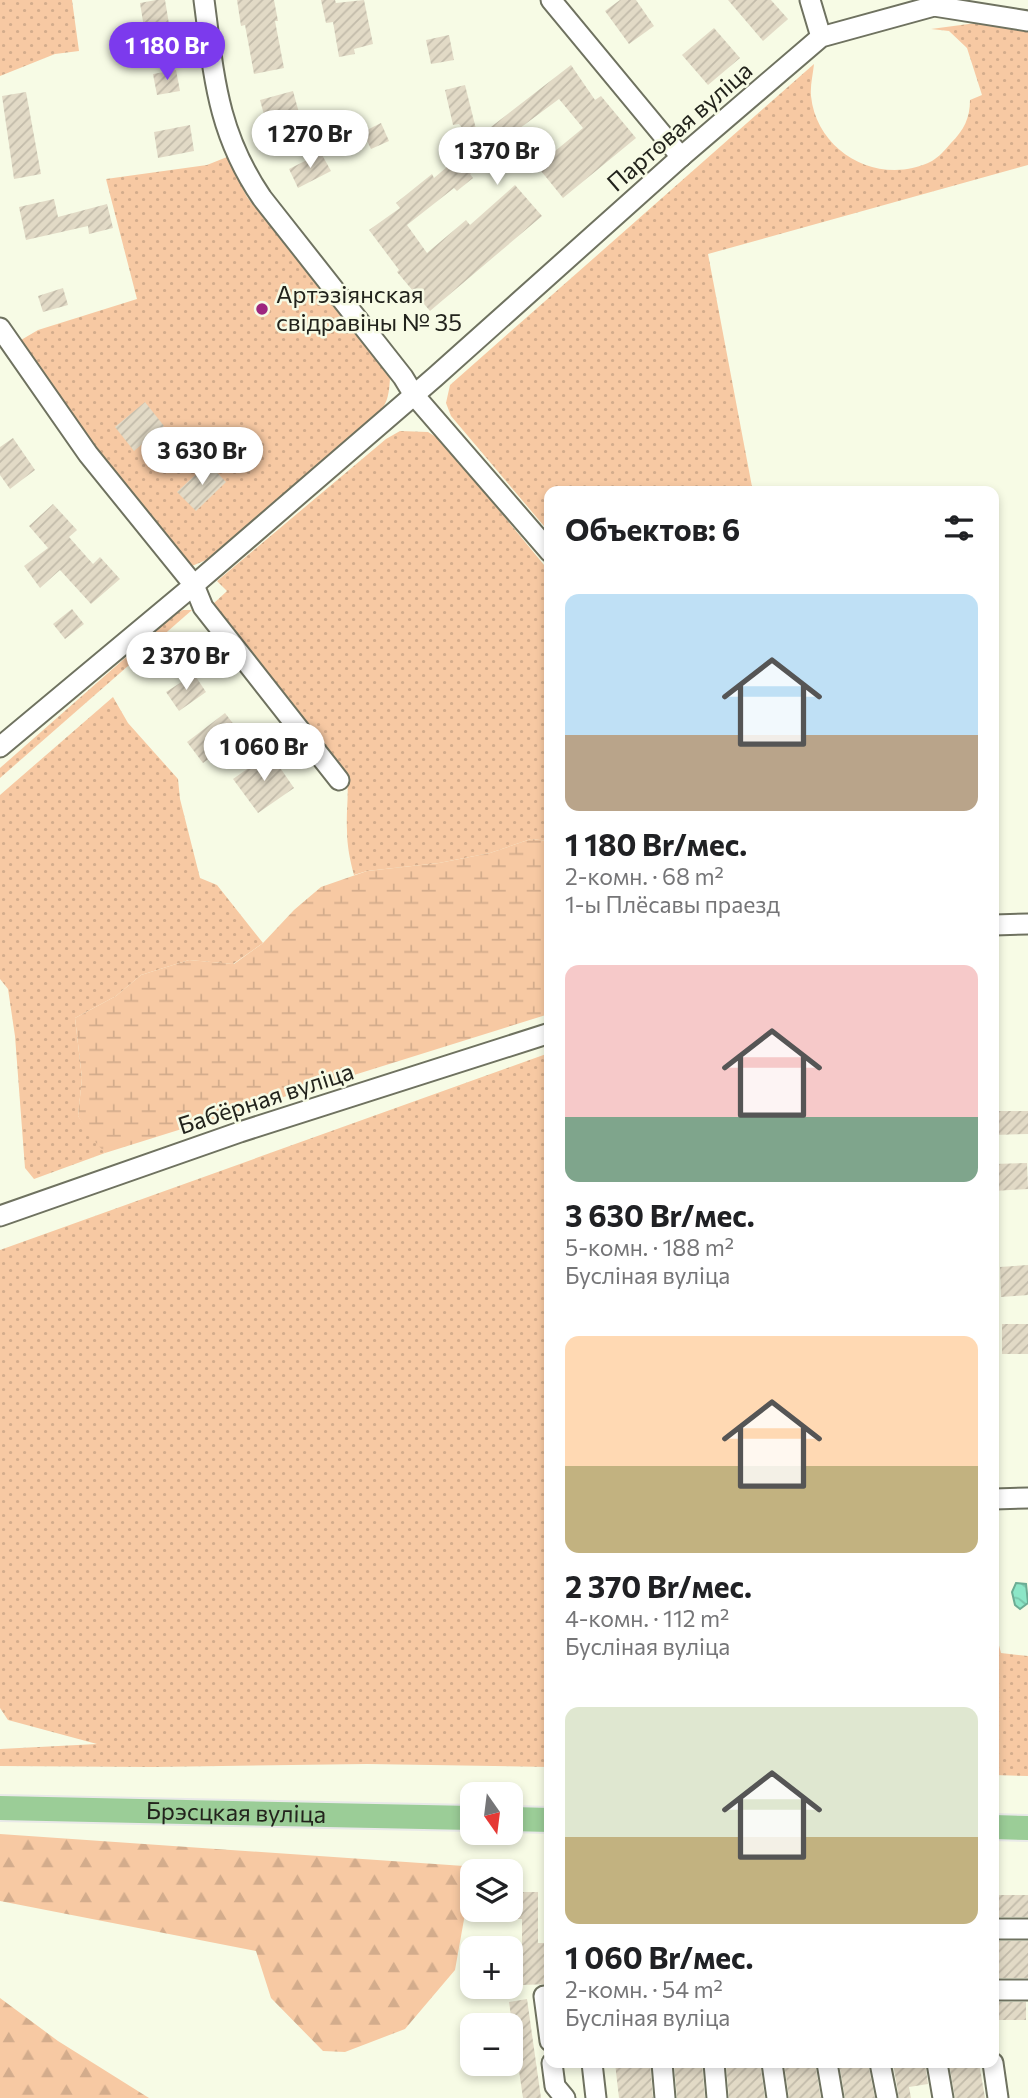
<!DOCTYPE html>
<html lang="ru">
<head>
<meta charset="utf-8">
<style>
  :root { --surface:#fff; --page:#f2f2f2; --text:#202124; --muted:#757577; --accent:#7c3aed }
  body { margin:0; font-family:Commissioner,sans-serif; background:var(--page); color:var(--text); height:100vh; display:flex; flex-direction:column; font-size:26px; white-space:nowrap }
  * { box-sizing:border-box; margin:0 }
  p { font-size:23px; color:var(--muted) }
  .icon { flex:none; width:38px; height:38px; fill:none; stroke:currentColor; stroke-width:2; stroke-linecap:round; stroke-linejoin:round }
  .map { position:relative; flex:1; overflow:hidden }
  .panel { position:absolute; left:544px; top:486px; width:455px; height:1582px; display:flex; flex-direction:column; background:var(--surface); border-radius:14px; box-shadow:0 4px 10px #0003 }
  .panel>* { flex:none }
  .needle { width:46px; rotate:166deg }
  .tools { position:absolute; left:460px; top:1782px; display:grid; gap:14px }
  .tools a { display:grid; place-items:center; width:63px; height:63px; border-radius:14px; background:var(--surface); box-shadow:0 4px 10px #0003; font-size:35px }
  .price { position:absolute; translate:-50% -60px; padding:0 16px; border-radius:24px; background:#fff; color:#222; font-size:23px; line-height:46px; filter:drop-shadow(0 2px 4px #0008) }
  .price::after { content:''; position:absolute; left:50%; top:42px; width:21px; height:16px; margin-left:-10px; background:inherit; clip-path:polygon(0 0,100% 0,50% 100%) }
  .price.selected { background:var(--accent); color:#fff }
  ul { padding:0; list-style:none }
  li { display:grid; align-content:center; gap:14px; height:371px; padding:0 21px }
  li span { display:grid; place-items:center; height:217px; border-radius:14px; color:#555 }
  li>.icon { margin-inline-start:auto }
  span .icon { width:126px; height:126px; fill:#fffc; stroke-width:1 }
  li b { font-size:30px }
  h2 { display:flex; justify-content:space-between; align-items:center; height:84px; padding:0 21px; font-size:30px }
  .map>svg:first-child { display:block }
</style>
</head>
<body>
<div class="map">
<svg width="1028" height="2098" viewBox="0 0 1028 2098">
  <defs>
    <pattern id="grass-dots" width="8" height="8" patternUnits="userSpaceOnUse" patternTransform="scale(1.75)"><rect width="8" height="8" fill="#f7c9a3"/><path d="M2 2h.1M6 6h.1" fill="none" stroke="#d3ac8c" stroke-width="1.8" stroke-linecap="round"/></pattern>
    <pattern id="forest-firs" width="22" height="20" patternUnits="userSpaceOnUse" patternTransform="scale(1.75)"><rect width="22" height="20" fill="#f7c9a3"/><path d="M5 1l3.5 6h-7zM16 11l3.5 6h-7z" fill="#d3ac8c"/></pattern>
    <pattern id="wetland-marsh" width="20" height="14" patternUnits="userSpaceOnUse" patternTransform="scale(1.75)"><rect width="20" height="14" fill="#f7c9a3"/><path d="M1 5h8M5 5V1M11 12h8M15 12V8" fill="none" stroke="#d3ac8c"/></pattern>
    <pattern id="water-waves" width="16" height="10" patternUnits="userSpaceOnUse" patternTransform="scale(1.75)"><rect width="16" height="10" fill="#8ce6c7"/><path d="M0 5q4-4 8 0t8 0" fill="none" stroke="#78c5aa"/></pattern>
    <pattern id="building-hatch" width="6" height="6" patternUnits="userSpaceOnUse" patternTransform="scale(1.75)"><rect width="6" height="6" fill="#e2dac6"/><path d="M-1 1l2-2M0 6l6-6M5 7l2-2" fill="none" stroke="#c2bbaa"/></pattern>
  </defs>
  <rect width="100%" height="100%" fill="#f7fbe5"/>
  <g fill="url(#grass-dots)">
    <path d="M0,0H72L79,51L55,54L0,76Z"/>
    <path d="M976,23L1028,31V165L708,254L753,492H550L549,532L451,416L446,403L450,385L814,64C813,74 810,86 811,96C817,154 881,187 932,161C939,157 946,149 951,143C964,130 970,118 970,100L982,95L967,48L949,31L931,29Z"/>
    <path d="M227,157L247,197L390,378C389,394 388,405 376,415L206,560L192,566L185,564L88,442L21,340L38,330L137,299L106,179L207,165Z"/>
    <path d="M400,431L428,432L441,440L549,571V841L531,839L490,853L439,863L367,871L354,875C350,860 347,846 347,830C346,812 349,796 347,778L213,604L227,591L217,581L386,439Z"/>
    <path d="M183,610H192L0,778V768L174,615Z"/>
    <path d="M113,697L128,723L178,779L180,799L200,878L217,885L263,943L233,964L189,960L141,975L116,996L75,1018L82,1078L78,1116L105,1153L34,1179L25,1168L15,1036L8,989L0,979V795Z"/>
    <path d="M549,1053V1767L367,1764L153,1767L0,1766V1749L97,1744L8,1720L0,1708V1250Z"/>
    <path d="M994,1626L1001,1653L1028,1656V1776L994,1775Z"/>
  </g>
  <g fill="url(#forest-firs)">
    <path d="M0,1834L464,1866L471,1880L455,1970L405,2029L345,2052L323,2051L271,1998L256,1951L0,1901Z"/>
    <path d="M0,1998L58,2041L149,2098H0Z"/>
  </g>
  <path fill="url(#wetland-marsh)" d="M531,839L549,841V1014L105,1153L91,1137L78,1116L82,1078L75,1018L116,996L141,975L189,960L234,964L263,943L294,910L321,887L367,871L439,863L490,853Z"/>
  <path fill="url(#water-waves)" stroke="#6cac94" stroke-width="2" d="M1016,1583L1026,1584L1028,1603L1020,1609L1015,1605L1012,1592Z"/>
  <g fill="url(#building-hatch)">
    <path d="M156,0H165L171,36L146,40L140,3Z"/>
    <path d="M237,0H274L278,21H275L284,68L254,74L245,25L241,26Z"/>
    <path d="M321,0H335L336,3L364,0L373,44L354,49L355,54L339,57L333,22L326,23Z"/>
    <path d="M620,0H636L654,26L629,44L605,11Z"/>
    <path d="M728,0H771L788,19L763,41Z"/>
    <path d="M714,28L740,58L708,85L682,55Z"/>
    <path d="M449,35L454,60L431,64L426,40Z"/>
    <path d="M571,65L595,100L601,96L636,138L563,198L537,166L583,128L559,99L500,143L503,148L470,174L473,178L457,191L454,188L407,225L427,253L466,220L470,225L515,185L542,216L430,311L397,272L399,270L369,230L400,208L396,203L432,174L434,178L474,144L459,124L453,125L445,90L465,85L478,137Z"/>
    <path d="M176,70L180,91L157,95L153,74Z"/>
    <path d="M293,91L304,131L271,140L260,100Z"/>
    <path d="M26,92L41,174L14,179L2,96Z"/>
    <path d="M381,123L389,141L371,149L363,132Z"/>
    <path d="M190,125L194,151L158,158L154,132Z"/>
    <path d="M321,153L331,171L298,188L289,169Z"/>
    <path d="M54,199L58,217L107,204L113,228L89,234L88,226L26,240L19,207Z"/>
    <path d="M63,288L68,305L43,312L38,296Z"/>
    <path d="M145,402L164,426L134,451L115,427Z"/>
    <path d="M13,438L35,470L10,489L0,475V447Z"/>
    <path d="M208,463L226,482L196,511L177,492Z"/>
    <path d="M53,504L77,530L69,537L93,564L100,557L120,579L91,604L60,570L40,588L24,566L48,548L29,526Z"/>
    <path d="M72,609L84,624L65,639L53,624Z"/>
    <path d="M194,674L206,692L179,711L166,692Z"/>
    <path d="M225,713L241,734L203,763L187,742Z"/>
    <path d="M270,753L294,788L258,813L233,779Z"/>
    <path d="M994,1111H1028V1134L994,1135Z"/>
    <path d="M1027,1163L1028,1189L994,1191V1164Z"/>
    <path d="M1028,1265V1295L1001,1297L1000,1267Z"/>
    <rect x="1002" y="1324" width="26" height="30"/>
    <path d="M511,1892H538V1943H550V1984L522,1985V1919H511Z"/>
    <rect x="994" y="1895" width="34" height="22"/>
    <rect x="994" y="1941" width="34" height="37"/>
    <path d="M527,1999L541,2098H523L509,2002Z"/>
    <rect x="999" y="2002" width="27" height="18"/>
    <path d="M615,2063H650L653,2098H619Z"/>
    <path d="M674,2063H702L705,2098H677Z"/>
    <path d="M726,2063H760L765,2098H729Z"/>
    <path d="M784,2063H815L821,2098H789Z"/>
    <path d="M839,2063H868L875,2098H845Z"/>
    <path d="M893,2063H925L928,2084L909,2087L911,2098H899Z"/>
    <path d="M949,2063H979L985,2098H955Z"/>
  </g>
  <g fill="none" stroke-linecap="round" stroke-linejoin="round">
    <defs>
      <g id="minor">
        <path d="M204,0C214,76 217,132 262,198L403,377L414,395L550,552"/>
        <path d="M551,0L681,157"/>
        <path d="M810,0L821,37"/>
        <path d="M0,328L88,454L194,585L203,607L339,780"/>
        <path d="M0,747L194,585L435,377L681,157L821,37L934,6L1028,21"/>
        <path d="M994,925L1028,924"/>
        <path d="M0,1216L240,1132L550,1033"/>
        <path d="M994,1499L1028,1498"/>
        <path d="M994,1929H1028"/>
        <path d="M994,1990H1028"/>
        <path d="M550,1996H544L550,2041"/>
        <path d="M552,2063L555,2086L565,2098"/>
        <path d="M592,2063L596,2098"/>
        <path d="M662,2063L665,2098"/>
        <path d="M714,2063L717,2098"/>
        <path d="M772,2063L777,2098"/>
        <path d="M827,2063L833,2098"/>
        <path d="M880,2063L887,2098"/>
        <path d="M937,2063L943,2098"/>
        <path d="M993,2063L998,2098"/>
      </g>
      <g id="major">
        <path id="s1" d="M0,1808L472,1818"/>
        <path d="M511,1819L550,1820"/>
        <path d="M994,1827L1028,1828"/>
      </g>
    </defs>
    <use href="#minor" stroke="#6f7260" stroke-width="23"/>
    <use href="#major" stroke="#e9e9e8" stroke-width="28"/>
    <use href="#minor" stroke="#fff" stroke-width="19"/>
    <use href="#major" stroke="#9bcd97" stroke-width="24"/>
  </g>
  <circle fill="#9d267f" stroke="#f7fbe5" stroke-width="2.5" cx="262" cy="309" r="7"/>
  <g text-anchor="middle" stroke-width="5" stroke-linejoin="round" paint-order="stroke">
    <g font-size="24" fill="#22231c" stroke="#f7fbe5">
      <text transform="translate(680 127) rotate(-41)" y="8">Партовая вуліца</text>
      <text transform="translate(266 1099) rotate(-18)" y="8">Бабёрная вуліца</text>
      <text dy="8" stroke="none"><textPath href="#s1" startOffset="236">Брэсцкая вуліца</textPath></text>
    </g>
    <g font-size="24" fill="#22231c" stroke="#f7fbe5" text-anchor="start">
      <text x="276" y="303">Артэзіянская<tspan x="276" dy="28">свідравіны № 35</tspan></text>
    </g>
  </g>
</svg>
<div class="tools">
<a><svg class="needle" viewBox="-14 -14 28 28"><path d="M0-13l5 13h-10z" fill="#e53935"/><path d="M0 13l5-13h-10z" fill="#757577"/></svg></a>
<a><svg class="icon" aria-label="layers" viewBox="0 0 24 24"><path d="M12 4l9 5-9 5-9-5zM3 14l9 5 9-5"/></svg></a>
<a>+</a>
<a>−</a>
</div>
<b class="price selected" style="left:167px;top:82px">1 180 Br</b>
<b class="price" style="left:310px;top:170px">1 270 Br</b>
<b class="price" style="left:497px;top:187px">1 370 Br</b>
<b class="price" style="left:202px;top:487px">3 630 Br</b>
<b class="price" style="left:186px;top:692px">2 370 Br</b>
<b class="price" style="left:264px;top:783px">1 060 Br</b>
<section class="panel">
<h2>Объектов: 6<svg class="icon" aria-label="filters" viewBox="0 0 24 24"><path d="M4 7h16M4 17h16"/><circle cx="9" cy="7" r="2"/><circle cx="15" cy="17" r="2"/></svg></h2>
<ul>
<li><span style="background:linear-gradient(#bfe0f5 65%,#b9a48a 0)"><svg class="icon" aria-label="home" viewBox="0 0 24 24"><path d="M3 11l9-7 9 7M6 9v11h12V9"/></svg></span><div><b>1 180 Br/мес.</b><p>2-комн. · 68 m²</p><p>1-ы Плёсавы праезд</p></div></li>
<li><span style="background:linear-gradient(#f6c9c9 70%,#7fa58c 0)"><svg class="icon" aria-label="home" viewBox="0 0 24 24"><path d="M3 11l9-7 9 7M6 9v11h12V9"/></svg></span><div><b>3 630 Br/мес.</b><p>5-комн. · 188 m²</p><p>Бусліная вуліца</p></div></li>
<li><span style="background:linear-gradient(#ffd9b3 60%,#c2b280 0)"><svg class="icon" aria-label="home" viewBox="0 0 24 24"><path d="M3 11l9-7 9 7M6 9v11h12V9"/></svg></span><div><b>2 370 Br/мес.</b><p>4-комн. · 112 m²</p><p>Бусліная вуліца</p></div></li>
<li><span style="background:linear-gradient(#dfe7d0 60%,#c2b280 0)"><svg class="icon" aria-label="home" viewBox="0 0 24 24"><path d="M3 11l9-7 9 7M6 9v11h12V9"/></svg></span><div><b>1 060 Br/мес.</b><p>2-комн. · 54 m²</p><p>Бусліная вуліца</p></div></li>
</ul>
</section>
</div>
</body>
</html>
